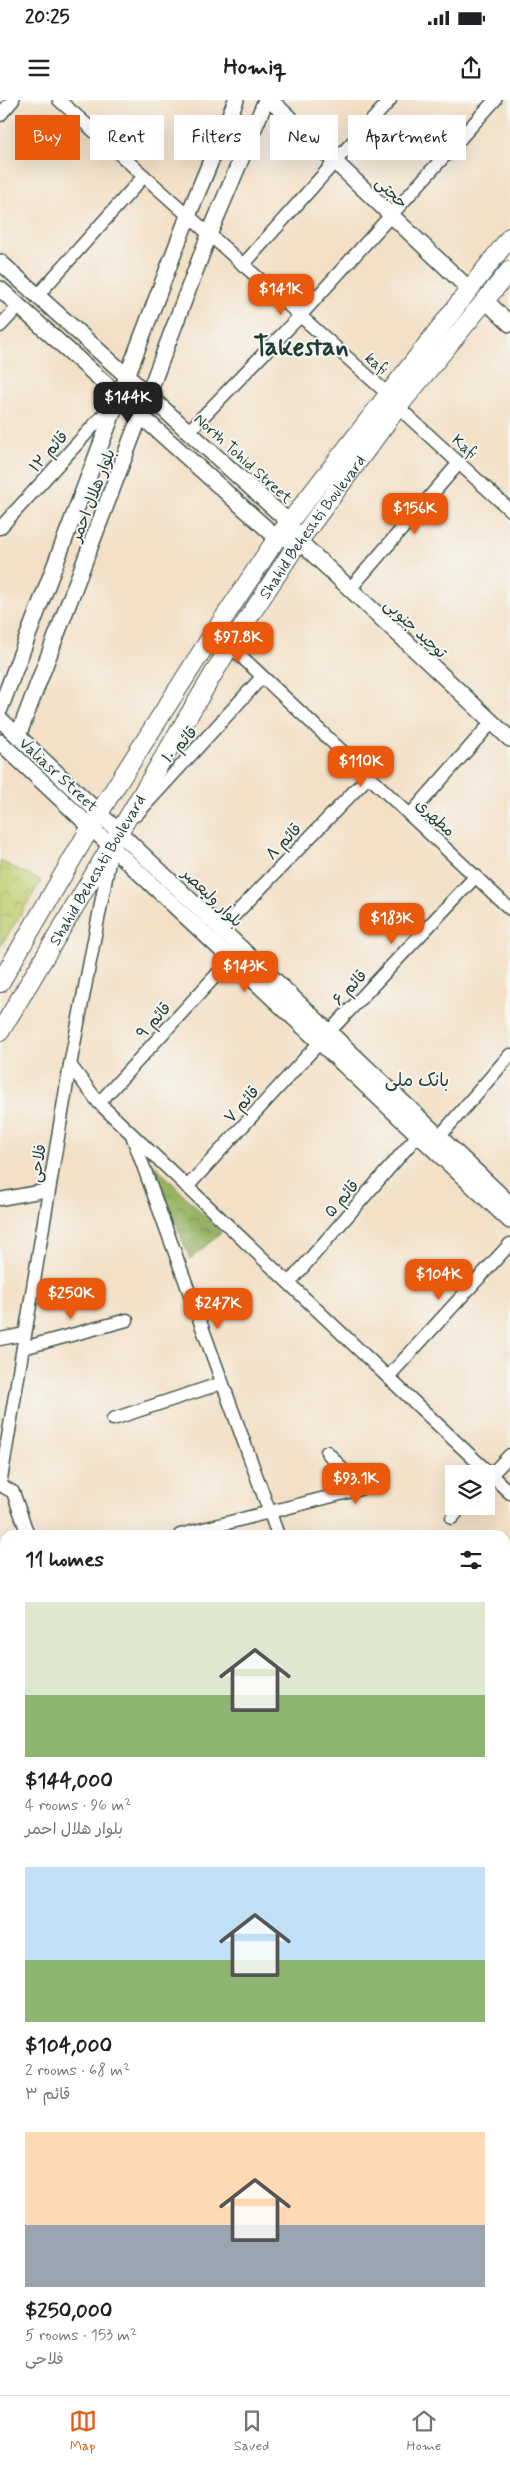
<!DOCTYPE html>
<html lang="en">
<head>
<meta charset="utf-8">
<style>
  :root { --surface:#fff; --page:#f6f6f6; --text:#202124; --muted:#757577; --line:#e0e0e0; --accent:#ea580c }
  body { margin:0; font-family:Mynerve,"Playpen Sans Arabic",sans-serif; background:var(--page); color:var(--text); height:100vh; display:flex; flex-direction:column; font-size:19px; white-space:nowrap }
  * { box-sizing:border-box; margin:0 }
  p { font-size:16px; color:var(--muted) }
  .icon { flex:none; width:28px; height:28px; fill:none; stroke:currentColor; stroke-width:2; stroke-linecap:round; stroke-linejoin:round }
  .map { position:relative; flex:1; overflow:hidden }
  .panel { position:absolute; left:0px; top:1430px; width:510px; height:865px; display:flex; flex-direction:column; background:var(--surface); border-radius:15px 15px 0 0; box-shadow:0 5px 20px #0002 }
  .panel>* { flex:none }
  .hud { position:absolute; left:15px; top:15px; width:480px; height:45px; display:flex; gap:10px }
  .tools { position:absolute; left:445px; top:1365px; display:grid; gap:10px }
  .tools a { display:grid; place-items:center; width:50px; height:50px; border-radius:0px; background:var(--surface); box-shadow:0 5px 20px #0002; font-size:25px }
  .price { position:absolute; translate:-50% -42px; padding:0 11px; border-radius:10px; background:var(--accent); color:#fff; font-size:16px; line-height:32px; filter:drop-shadow(0 1px 2px #0008) }
  .price::after { content:''; position:absolute; left:50%; top:30px; width:15px; height:11px; margin-left:-8px; background:inherit; clip-path:polygon(0 0,100% 0,50% 100%) }
  .price.selected { background:#222; color:#fff }
  ul { padding:0; list-style:none }
  li { display:grid; align-content:center; gap:10px; height:265px; padding:0 25px }
  li span { display:grid; place-items:center; height:155px; border-radius:0px; color:#555 }
  li>.icon { margin-inline-start:auto }
  span .icon { width:90px; height:90px; fill:#fffc; stroke-width:1 }
  li b { font-size:21px }
  h2 { display:flex; justify-content:space-between; align-items:center; height:60px; padding:0 25px; font-size:21px }
  .tag { padding:0 18px; border-radius:0px; background:var(--surface); box-shadow:0 5px 20px #0002; font-size:18px; line-height:45px }
  .tag.selected { background:var(--accent); color:#fff }
  .status { display:flex; justify-content:space-between; align-items:center; height:35px; padding:0 25px; background:var(--surface); direction:ltr }
  .status svg { height:14px; fill:currentColor }
  header { display:flex; justify-content:space-between; align-items:center; height:65px; padding:0 25px; background:var(--surface); font-size:22px; font-weight:800 }
  .menu { display:flex; justify-content:space-around; align-items:center; height:70px; border-top:1px solid var(--line); background:var(--surface); font-size:14px; color:var(--muted) }
  .menu a { display:grid; justify-items:center; gap:2px }
  .menu .selected { color:var(--accent) }
  .map>svg:first-child { display:block }
</style>
</head>
<body>
<div class="status"><b>20:25</b><svg viewBox="0 0 49 12"><path d="M0 12V9h3v3zM5 12V6h3v6zM10 12V3h3v9zM15 12V0h3v12zM26 1h20v11H26zM47 4h2v5h-2z"/></svg></div>
<header><svg class="icon" aria-label="menu" viewBox="0 0 24 24"><path d="M4 6h16M4 12h16M4 18h16"/></svg>Homiq<svg class="icon" aria-label="share" viewBox="0 0 24 24"><path d="M12 15V3M7 8l5-5 5 5M5 13v7h14v-7"/></svg></header>
<div class="map">
<svg width="510" height="2295" viewBox="0 0 510 2295">
  <defs>
    <pattern id="forest-crowns" width="20" height="18" patternUnits="userSpaceOnUse" patternTransform="scale(1.25)"><rect width="20" height="18" fill="#98b264"/><path d="M2 6a3 3 0 1 1 6 0M12 15a3 3 0 1 1 6 0" fill="none" stroke="#7b9253"/></pattern>
    <pattern id="park-crowns" width="20" height="18" patternUnits="userSpaceOnUse" patternTransform="scale(1.25)"><rect width="20" height="18" fill="#c1cf72"/><path d="M2 6a3 3 0 1 1 6 0M12 15a3 3 0 1 1 6 0" fill="none" stroke="#9ca95e"/></pattern>
  </defs>
  <rect width="100%" height="100%" fill="#f6f6f2"/>
  <filter id="ink" filterUnits="userSpaceOnUse"><feTurbulence type="fractalNoise" baseFrequency=".02" numOctaves="2"/><feDisplacementMap in="SourceGraphic" scale="10" xChannelSelector="R" yChannelSelector="G"/><feConvolveMatrix kernelMatrix="1 2 1 2 8 2 1 2 1" color-interpolation-filters="sRGB"/></filter>
  <filter id="wash" filterUnits="userSpaceOnUse"><feTurbulence type="fractalNoise" baseFrequency=".0096" numOctaves="4" result="noise"/><feDisplacementMap in="SourceGraphic" scale="20" xChannelSelector="R" yChannelSelector="G"/><feGaussianBlur stdDeviation="1.12" result="paint"/><feColorMatrix in="noise" values="0 0 0 0 0 0 0 0 0 0 0 0 0 0 0 0 0 1.4 0 .05"/><feComposite in="paint" operator="in"/></filter>
  <g filter="url(#wash)">
    <rect width="100%" height="100%" fill="#f3e0c6"/>
    <path fill="url(#forest-crowns)" stroke="#5c784c" d="M153,1063L221,1133L190,1159Z"/>
    <path fill="url(#park-crowns)" stroke="#708653" d="M0,761L41,781L0,847Z"/>
  </g>
  <g filter="url(#ink)">
    <g fill="none" stroke-linecap="round" stroke-linejoin="round">
      <g stroke="#c9bfa9" stroke-width="15" stroke-dasharray="15 8" stroke-linecap="butt">
        <path d="M505,2107L510,2110"/>
        <path d="M505,2137L510,2141"/>
      </g>
      <defs>
        <g id="minor">
          <path d="M59,0L389,295"/>
          <path d="M0,15L13,0"/>
          <path d="M243,165L390,0"/>
          <path d="M37,196L144,76"/>
          <path d="M0,226L19,206"/>
          <path d="M398,307L510,410"/>
          <path d="M188,332L300,216L495,0"/>
          <path d="M0,428L117,300"/>
          <path d="M350,489L459,363"/>
          <path d="M230,546L510,809"/>
          <path d="M136,715L262,577"/>
          <path d="M410,715L492,622"/>
          <path d="M221,829L369,676"/>
          <path d="M329,932L476,776"/>
          <path d="M70,965L99,1003L510,1393"/>
          <path d="M99,1003L231,859"/>
          <path d="M439,1037L510,955"/>
          <path d="M133,1038L278,1435"/>
          <path d="M187,1087L320,942"/>
          <path d="M0,1099L49,1090"/>
          <path d="M289,1183L418,1035"/>
          <path d="M0,1239L25,1234"/>
          <path d="M23,1248L127,1220"/>
          <path d="M388,1277L510,1144"/>
          <path d="M113,1319L222,1283"/>
          <path d="M486,1380L510,1355"/>
          <path d="M0,1385L70,965L111,752"/>
          <path d="M0,1385L13,1392L28,1435"/>
          <path d="M452,1418L462,1406"/>
          <path d="M180,1435L360,1389L327,1352"/>
          <path d="M0,1482L5,1480"/>
          <path d="M0,2245L5,2249"/>
          <path d="M237,2290L243,2295"/>
        </g>
        <g id="tertiary">
          <path d="M270,0L469,189"/>
          <path d="M0,162L289,422L299,441L510,639"/>
          <path d="M0,189L277,438L287,439"/>
          <path d="M486,201L510,224"/>
          <path d="M0,609L188,116L236,0"/>
          <path d="M0,619L510,1104"/>
          <path d="M18,636L209,135L266,0"/>
          <path d="M0,642L510,1121"/>
          <path d="M0,1929L5,1931"/>
          <path d="M0,2265L5,2259"/>
          <path d="M79,2295L84,2290"/>
        </g>
        <g id="secondary">
          <path d="M0,883L99,713L207,543L277,438L510,137"/>
          <path id="s1" d="M0,932L230,546L299,441L398,307L510,170"/>
          <path d="M505,1553L510,1552"/>
          <path d="M505,1581L510,1580"/>
          <path d="M0,1669L5,1668"/>
          <path d="M0,1693L5,1692"/>
        </g>
        <g id="primary">
          <path d="M505,1746L510,1741"/>
          <path d="M505,1787L510,1781"/>
          <path d="M7,2295L11,2290"/>
          <path d="M45,2295L49,2290"/>
        </g>
      </defs>
      <use href="#minor" stroke="#3f554a" stroke-width="15"/>
      <use href="#tertiary" stroke="#3f554a" stroke-width="18"/>
      <use href="#secondary" stroke="#3f554a" stroke-width="20"/>
      <use href="#primary" stroke="#3f554a" stroke-width="21"/>
      <use href="#minor" stroke="#fff" stroke-width="12"/>
      <use href="#tertiary" stroke="#fff" stroke-width="15"/>
      <use href="#secondary" stroke="#fff" stroke-width="18"/>
      <use href="#primary" stroke="#fff" stroke-width="19"/>
      <defs>
        <g id="rail">
          <path d="M505,2174L510,2169"/>
          <path d="M505,2190L510,2185"/>
          <path d="M388,2295L393,2290"/>
          <path d="M404,2295L408,2290"/>
        </g>
      </defs>
      <use href="#rail" stroke="#1f3d34" stroke-width="5.5"/>
      <use href="#rail" stroke="#f6f6f2" stroke-width="4" stroke-dasharray="11" stroke-linecap="butt"/>
    </g>
  </g>
  <g text-anchor="middle" stroke-width="4" stroke-linejoin="round" paint-order="stroke">
    <g font-size="16" fill="#1f3d34" stroke="#f6f6f2">
      <text transform="translate(392 92) rotate(44)" y="6">حجتی</text>
      <text transform="translate(377 263) rotate(42)" y="6">kafi</text>
      <text transform="translate(465 346) rotate(43)" y="6">Kafi</text>
      <text transform="translate(48 351) rotate(-48)" y="6">قائم ۱۲</text>
      <text transform="translate(244 358) rotate(42)" y="6">North Tohid Street</text>
      <text transform="translate(92 395) rotate(-69)" y="6">بلوار هلال احمر</text>
      <text dy="6" stroke="none"><textPath href="#s1" startOffset="594">Shahid Beheshti Boulevard</textPath></text>
      <text transform="translate(416 528) rotate(43)" y="6">توحید جنوبی</text>
      <text transform="translate(179 644) rotate(-47)" y="6">قائم ۱۰</text>
      <text transform="translate(59 674) rotate(43)" y="6">Valiasr Street</text>
      <text transform="translate(436 717) rotate(43)" y="6">مطهری</text>
      <text transform="translate(283 741) rotate(-46)" y="6">قائم ۸</text>
      <text dy="6" stroke="none"><textPath href="#s1" startOffset="189">Shahid Beheshti Boulevard</textPath></text>
      <text transform="translate(213 797) rotate(44)" y="6">بلوار ولیعصر</text>
      <text transform="translate(349 887) rotate(-47)" y="6">قائم ۶</text>
      <text transform="translate(153 920) rotate(-48)" y="6">قائم ۹</text>
      <text transform="translate(241 1004) rotate(-48)" y="6">قائم ۷</text>
      <text transform="translate(37 1063) rotate(-81)" y="6">فلاحی</text>
      <text transform="translate(341 1098) rotate(-49)" y="6">قائم ۵</text>
    </g>
    <g font-size="18" fill="#1f3d34" stroke="#f6f6f2">
      <text x="417" y="986">بانک ملی</text>
    </g>
    <g font-size="26" font-weight="bold" fill="#1f3d34" stroke="#f6f6f2">
      <text x="301" y="255">Takestan</text>
    </g>
  </g>
</svg>
<div class="tools">
<a><svg class="icon" aria-label="layers" viewBox="0 0 24 24"><path d="M12 4l9 5-9 5-9-5zM3 14l9 5 9-5"/></svg></a>
</div>
<b class="price" style="left:281px;top:216px">$141K</b>
<b class="price selected" style="left:128px;top:324px">$144K</b>
<b class="price" style="left:415px;top:435px">$156K</b>
<b class="price" style="left:238px;top:564px">$97.8K</b>
<b class="price" style="left:361px;top:688px">$110K</b>
<b class="price" style="left:392px;top:845px">$183K</b>
<b class="price" style="left:245px;top:893px">$143K</b>
<b class="price" style="left:439px;top:1201px">$104K</b>
<b class="price" style="left:71px;top:1220px">$250K</b>
<b class="price" style="left:218px;top:1230px">$247K</b>
<b class="price" style="left:356px;top:1405px">$93.1K</b>
<div class="hud">
<a class="tag selected">Buy</a>
<a class="tag">Rent</a>
<a class="tag">Filters</a>
<a class="tag">New</a>
<a class="tag">Apartment</a>
</div>
<section class="panel">
<h2>11 homes<svg class="icon" aria-label="filters" viewBox="0 0 24 24"><path d="M4 7h16M4 17h16"/><circle cx="9" cy="7" r="2"/><circle cx="15" cy="17" r="2"/></svg></h2>
<ul>
<li><span style="background:linear-gradient(#dfe7d0 60%,#8fb573 0)"><svg class="icon" aria-label="home" viewBox="0 0 24 24"><path d="M3 11l9-7 9 7M6 9v11h12V9"/></svg></span><div><b>$144,000</b><p>4 rooms · 96 m²</p><p>بلوار هلال احمر</p></div></li>
<li><span style="background:linear-gradient(#bfe0f5 60%,#8fb573 0)"><svg class="icon" aria-label="home" viewBox="0 0 24 24"><path d="M3 11l9-7 9 7M6 9v11h12V9"/></svg></span><div><b>$104,000</b><p>2 rooms · 68 m²</p><p>قائم ۳</p></div></li>
<li><span style="background:linear-gradient(#ffd9b3 60%,#9aa5b1 0)"><svg class="icon" aria-label="home" viewBox="0 0 24 24"><path d="M3 11l9-7 9 7M6 9v11h12V9"/></svg></span><div><b>$250,000</b><p>5 rooms · 153 m²</p><p>فلاحی</p></div></li>
</ul>
</section>
</div>
<nav class="menu">
<a class="selected"><svg class="icon" aria-label="map" viewBox="0 0 24 24"><path d="M3 6l6-2 6 2 6-2v14l-6 2-6-2-6 2zM9 4v14M15 6v14"/></svg>Map</a>
<a><svg class="icon" aria-label="saved" viewBox="0 0 24 24"><path d="M7 4h10v16l-5-4-5 4z"/></svg>Saved</a>
<a><svg class="icon" aria-label="home" viewBox="0 0 24 24"><path d="M3 11l9-7 9 7M6 9v11h12V9"/></svg>Home</a>
</nav>
</body>
</html>
